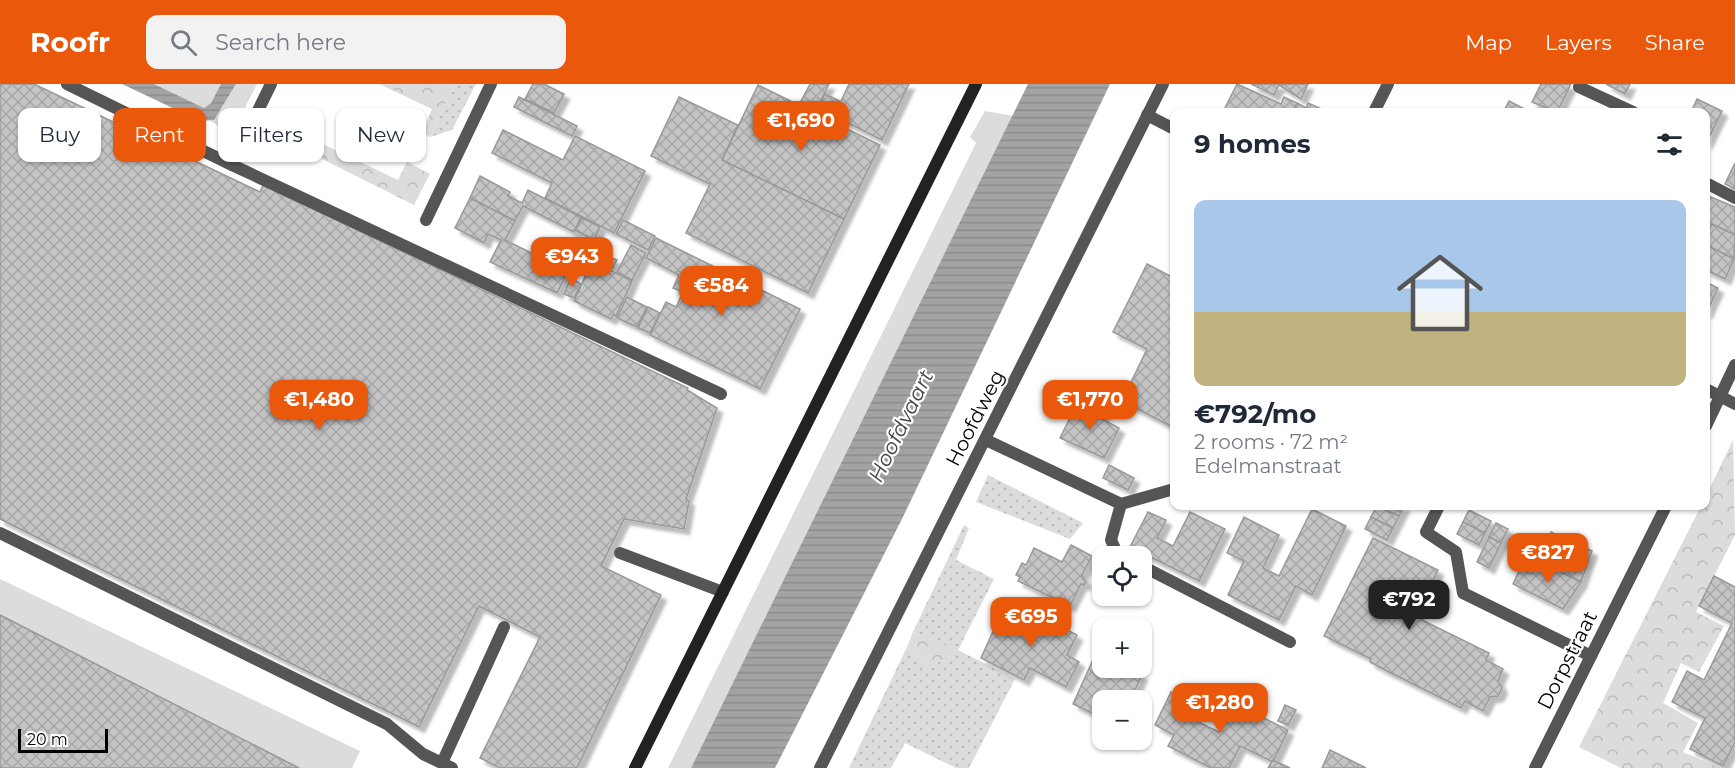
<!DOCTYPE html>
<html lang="en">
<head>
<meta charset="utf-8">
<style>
  :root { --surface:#fff; --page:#f2f2f3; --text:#1f2937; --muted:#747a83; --accent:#ea580c }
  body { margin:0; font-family:Montserrat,sans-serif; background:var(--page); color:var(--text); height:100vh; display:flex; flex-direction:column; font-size:22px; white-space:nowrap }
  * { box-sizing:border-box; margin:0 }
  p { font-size:20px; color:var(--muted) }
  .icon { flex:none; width:33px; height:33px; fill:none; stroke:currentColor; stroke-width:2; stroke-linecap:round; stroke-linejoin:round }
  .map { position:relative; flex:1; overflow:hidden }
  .drawer { position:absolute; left:1170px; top:24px; width:540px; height:402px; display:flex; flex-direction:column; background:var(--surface); border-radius:12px; box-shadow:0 2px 4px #0004 }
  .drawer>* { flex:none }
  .hud { position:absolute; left:18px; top:24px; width:570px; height:54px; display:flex; gap:12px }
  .controls { position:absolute; left:1092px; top:462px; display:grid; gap:12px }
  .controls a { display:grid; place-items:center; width:60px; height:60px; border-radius:12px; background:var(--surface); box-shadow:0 2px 4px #0004; font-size:30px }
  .scale { position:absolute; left:18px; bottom:15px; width:90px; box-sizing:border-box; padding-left:6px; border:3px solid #000; border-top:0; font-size:16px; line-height:21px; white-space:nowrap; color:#000; -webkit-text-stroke:4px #fff; paint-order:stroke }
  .price { position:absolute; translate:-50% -51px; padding:0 14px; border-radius:12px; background:var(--accent); color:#fff; font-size:20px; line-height:39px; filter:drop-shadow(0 2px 3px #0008) }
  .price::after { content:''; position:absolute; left:50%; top:36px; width:18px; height:14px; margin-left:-9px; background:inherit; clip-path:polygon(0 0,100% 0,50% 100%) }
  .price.selected { background:#222; color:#fff }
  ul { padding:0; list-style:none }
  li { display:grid; align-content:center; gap:12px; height:318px; padding:0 24px }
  li span { display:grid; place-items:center; height:186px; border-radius:12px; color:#555 }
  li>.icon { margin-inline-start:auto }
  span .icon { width:108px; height:108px; fill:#fffc; stroke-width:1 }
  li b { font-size:26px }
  h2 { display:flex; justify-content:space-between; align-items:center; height:72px; padding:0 24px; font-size:26px }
  .tag { padding:0 21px; border-radius:12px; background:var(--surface); box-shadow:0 2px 4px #0004; font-size:21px; line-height:54px }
  .tag.selected { background:var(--accent); color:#fff }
  header { display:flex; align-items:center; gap:36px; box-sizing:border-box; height:84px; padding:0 30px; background:var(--accent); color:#fff }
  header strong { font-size:28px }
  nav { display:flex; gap:33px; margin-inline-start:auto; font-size:21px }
  .search { width:420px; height:54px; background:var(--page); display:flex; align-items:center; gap:15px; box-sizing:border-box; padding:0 21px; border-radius:12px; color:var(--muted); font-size:22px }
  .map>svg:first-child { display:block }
</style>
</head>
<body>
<header>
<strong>Roofr</strong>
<div class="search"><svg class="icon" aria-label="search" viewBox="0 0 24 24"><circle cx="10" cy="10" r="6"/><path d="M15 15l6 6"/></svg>Search here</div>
<nav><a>Map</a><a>Layers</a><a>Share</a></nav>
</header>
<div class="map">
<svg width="1735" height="684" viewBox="0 0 1735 684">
  <defs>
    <pattern id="forest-crowns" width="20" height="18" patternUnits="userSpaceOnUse" patternTransform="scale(1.5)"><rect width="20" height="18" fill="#dcdcdc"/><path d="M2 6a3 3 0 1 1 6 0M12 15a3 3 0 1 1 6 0" fill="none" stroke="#bbb"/></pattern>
    <pattern id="garden-dots" width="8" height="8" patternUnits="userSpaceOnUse" patternTransform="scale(1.5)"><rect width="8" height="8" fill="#dcdcdc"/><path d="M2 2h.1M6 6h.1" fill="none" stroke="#bbb" stroke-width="1.8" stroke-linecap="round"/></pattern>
    <pattern id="water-rules" width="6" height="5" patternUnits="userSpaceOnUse" patternTransform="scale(1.5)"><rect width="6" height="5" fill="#a3a3a3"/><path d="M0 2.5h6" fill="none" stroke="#8b8b8b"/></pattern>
    <pattern id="building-cross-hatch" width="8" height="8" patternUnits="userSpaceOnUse" patternTransform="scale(1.5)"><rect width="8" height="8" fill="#c4c4c4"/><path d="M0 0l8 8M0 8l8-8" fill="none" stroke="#a7a7a7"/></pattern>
    <filter id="shadow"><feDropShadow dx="5.5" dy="5.5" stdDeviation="1.5" flood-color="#0004"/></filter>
  </defs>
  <rect width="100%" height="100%" fill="#fff"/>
  <g fill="#dcdcdc">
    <path d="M154,0H221L211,19L204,24Z"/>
    <path d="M236,0H257L232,49L210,37L217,31Z"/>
    <path d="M985,27L1014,32L691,684H668L976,59L970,53Z"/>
    <path d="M0,495L360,667L352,684H0Z"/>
  </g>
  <g fill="url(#forest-crowns)">
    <path d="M379,0H455L430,53L422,48L432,25Z"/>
    <path d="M292,45L398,96L407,78L430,90L414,121L282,55Z"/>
    <path d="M1733,356L1735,451L1696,528L1724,542L1699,588L1681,579L1663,619L1698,639L1683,668L1720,684H1621L1579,663L1701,422H1706V412Z"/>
    <path d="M913,548L958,566L929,584L907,563Z"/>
  </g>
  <g fill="url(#garden-dots)">
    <path d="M455,0H476L452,46L430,53Z"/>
    <path d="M988,391L1083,439L1070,455L976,418Z"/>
    <path d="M964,441L969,444L956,476L994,495L958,566L1015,595L969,684H956L905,659L891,684H849L907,563L929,584L957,566L913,548Z"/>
  </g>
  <g fill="url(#water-rules)">
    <path d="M122,0H154L204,24L211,19L221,0H236L214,36L200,37Z"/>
    <path d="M1028,0H1110L902,435L775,684H691Z"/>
  </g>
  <g fill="url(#building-cross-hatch)" stroke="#999" stroke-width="1.5" filter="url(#shadow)">
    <path d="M0,0H34L260,108L263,101L688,304L687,306L717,324L686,415L689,417L684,445L624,435L601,482L661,511L577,684H500L480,674L540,553L479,522L419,643L0,435Z"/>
    <path d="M533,0H544L564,10L554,29L525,15Z"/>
    <path d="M810,0H829L815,29L799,21Z"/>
    <path d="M849,0H909L882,56L834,32Z"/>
    <path d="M1237,0L1281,20L1284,13L1297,19L1293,28H1223Z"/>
    <path d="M1251,0H1308L1301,15L1279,1L1274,11Z"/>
    <path d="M1541,0H1571L1557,28L1532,18Z"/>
    <path d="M1606,0H1630L1625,10Z"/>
    <path d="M758,1L880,61L844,135L722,76Z"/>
    <path d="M825,10L840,17L831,35L816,28Z"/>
    <path d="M519,13L577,42L572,52L514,23Z"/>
    <path d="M679,13L738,41L722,76L844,135L808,209L686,149L710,100L651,72Z"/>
    <path d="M1697,15L1722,27L1706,60V28H1691Z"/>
    <path d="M1509,17L1530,28H1529L1504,27Z"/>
    <path d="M1297,19L1306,24L1308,19L1328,28H1293Z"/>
    <path d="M503,46L563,76L575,52L645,87L614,149L545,114L552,99L492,69Z"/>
    <path d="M1735,79V105L1725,100Z"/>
    <path d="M480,92L510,108L508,112L522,119L528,106L581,133L574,148L523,122L515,137L470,114Z"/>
    <path d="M1706,111L1735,123V151L1706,138Z"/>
    <path d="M470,114L515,137L505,156L568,187L557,209L490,178L501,156L488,150L484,159L455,144Z"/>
    <path d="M582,134L600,143L594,156L575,146Z"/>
    <path d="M623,136L655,152L648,166L616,150Z"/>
    <path d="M1712,140L1735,151L1734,175L1706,161V151Z"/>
    <path d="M656,154L800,225L760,305L650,251L666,218L676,223L683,208L673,204L679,191L646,174Z"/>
    <path d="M631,161L646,169L632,196L617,188Z"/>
    <path d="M1706,161L1734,175L1725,195L1706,186Z"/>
    <path d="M607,172L617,176L613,184L603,179Z"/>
    <path d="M592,177L632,197L616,232L613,231L611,235L574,217Z"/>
    <path d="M1147,180L1174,194V344L1122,317L1147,265L1113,248Z"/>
    <path d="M571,194L581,200L574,214L564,210Z"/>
    <path d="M1706,198L1718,204L1706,230Z"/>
    <path d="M627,213L647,223L637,243L617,234Z"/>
    <path d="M648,223L660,229L650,249L638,244Z"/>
    <path d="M1076,322L1091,330L1095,323L1105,328L1102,335L1119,344L1104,374L1060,354Z"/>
    <path d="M1109,381L1134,394L1128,406L1103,394Z"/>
    <path d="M1377,422L1399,432L1393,444L1371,433Z"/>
    <path d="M1378,422H1404L1399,432Z"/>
    <path d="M1312,425L1346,442L1312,511L1296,502L1279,536L1228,511L1244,477L1227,469L1244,433L1279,451L1263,484L1279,492Z"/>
    <path d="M1469,426L1491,437L1485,449L1463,438Z"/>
    <path d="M1148,428L1166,436L1157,454L1173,462L1190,428L1225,445L1199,497L1130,463Z"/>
    <path d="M1371,433L1393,444L1387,456L1365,445Z"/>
    <path d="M1463,438L1485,449L1479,461L1457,450Z"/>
    <path d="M1496,439L1508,445L1501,459L1489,453Z"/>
    <path d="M1551,448L1592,467L1581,498L1537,476Z"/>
    <path d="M1489,453L1501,459L1489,484L1477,478Z"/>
    <path d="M1373,454L1438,486L1416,533L1489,569L1486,576L1503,585L1498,597L1502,604L1498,612L1490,613L1483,627L1465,617L1461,624L1387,587L1370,578L1371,575L1324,552Z"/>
    <path d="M1071,461L1092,472L1082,491L1086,498L1084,501L1081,500L1070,522L1018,497L1020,493L1016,491L1022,479L1026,481L1034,464L1062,478Z"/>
    <path d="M1537,476L1581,498L1563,525L1513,500L1520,485L1531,490Z"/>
    <path d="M1714,492L1735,503V658L1723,682L1690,665L1705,634L1672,618L1687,587L1704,596L1732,539L1699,522Z"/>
    <path d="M1004,523L1049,545L1052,538L1077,551L1067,571L1079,578L1066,603L1030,584L1024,596L981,574Z"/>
    <path d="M0,531L299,684H0Z"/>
    <path d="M1096,569L1102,572V584H1126L1142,591L1130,616H1102V634L1073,620Z"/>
    <path d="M1171,608L1190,618L1184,631L1219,648L1225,636L1219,633L1228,616L1288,646L1273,678L1240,662L1229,684H1211L1168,662L1174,651L1155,641Z"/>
    <path d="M1285,621L1296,626L1288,641L1278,637Z"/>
    <path d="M1330,666L1366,684H1322Z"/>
    <path d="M1273,676L1290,684H1268Z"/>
  </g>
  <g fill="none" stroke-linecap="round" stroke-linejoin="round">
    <g stroke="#555" stroke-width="12">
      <path d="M67,0L232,81L248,47"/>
      <path d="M1579,3L1633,28"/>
      <path d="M1374,28L1388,0"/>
      <path d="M232,81L721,310"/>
      <path d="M1706,99L1735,114"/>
      <path d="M1439,422L1426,448L1456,468L1463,509L1591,572"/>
      <path d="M0,449L387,640L423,670L452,684"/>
      <path d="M620,469L723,508"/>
      <path d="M442,679L504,543"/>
    </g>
    <g stroke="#555" stroke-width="12">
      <path d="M1147,31L1174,45"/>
      <path d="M248,47L271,0"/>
      <path d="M426,136L491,0"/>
      <path d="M1706,305L1735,320"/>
      <path d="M1706,342L1735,281"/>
      <path d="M986,356L1121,420L1174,405"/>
      <path d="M1121,420L1111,456L1117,469L1124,472"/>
      <path d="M1142,482L1290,558"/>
      <path d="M820,684L1163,0"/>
      <path d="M1535,684L1666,422"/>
    </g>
    <path stroke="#222" stroke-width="12" d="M635,684L976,0"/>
  </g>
  <g text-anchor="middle" stroke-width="4.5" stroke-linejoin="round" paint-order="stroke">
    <g font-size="20" fill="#000" stroke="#fff">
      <text transform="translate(975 334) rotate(-63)" y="7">Hoofdweg</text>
      <text transform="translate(1567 576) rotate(-63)" y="7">Dorpstraat</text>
    </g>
    <g font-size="21" font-style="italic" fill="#444" stroke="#fff">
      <text transform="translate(901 342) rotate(-64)" y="7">Hoofdvaart</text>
    </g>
  </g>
</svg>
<div class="controls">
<a><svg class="icon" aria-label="locate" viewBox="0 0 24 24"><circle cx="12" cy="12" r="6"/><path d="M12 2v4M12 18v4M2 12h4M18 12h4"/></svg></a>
<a>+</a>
<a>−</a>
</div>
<div class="scale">20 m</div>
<b class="price" style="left:801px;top:68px">€1,690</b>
<b class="price" style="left:572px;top:204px">€943</b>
<b class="price" style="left:721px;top:233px">€584</b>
<b class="price" style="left:319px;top:347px">€1,480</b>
<b class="price" style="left:1090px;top:347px">€1,770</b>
<b class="price" style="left:1548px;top:500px">€827</b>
<b class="price selected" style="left:1409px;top:547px">€792</b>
<b class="price" style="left:1031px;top:564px">€695</b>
<b class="price" style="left:1220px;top:650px">€1,280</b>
<div class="hud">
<a class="tag">Buy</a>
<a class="tag selected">Rent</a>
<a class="tag">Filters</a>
<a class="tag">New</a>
</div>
<section class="drawer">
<h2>9 homes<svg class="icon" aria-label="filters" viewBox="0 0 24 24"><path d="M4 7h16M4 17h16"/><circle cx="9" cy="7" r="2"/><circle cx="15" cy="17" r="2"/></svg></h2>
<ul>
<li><span style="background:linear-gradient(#a9c7e8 60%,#c2b280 0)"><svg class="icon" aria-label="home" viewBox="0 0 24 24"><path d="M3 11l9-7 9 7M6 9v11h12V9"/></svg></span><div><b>€792/mo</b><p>2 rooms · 72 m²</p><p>Edelmanstraat</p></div></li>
</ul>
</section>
</div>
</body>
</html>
